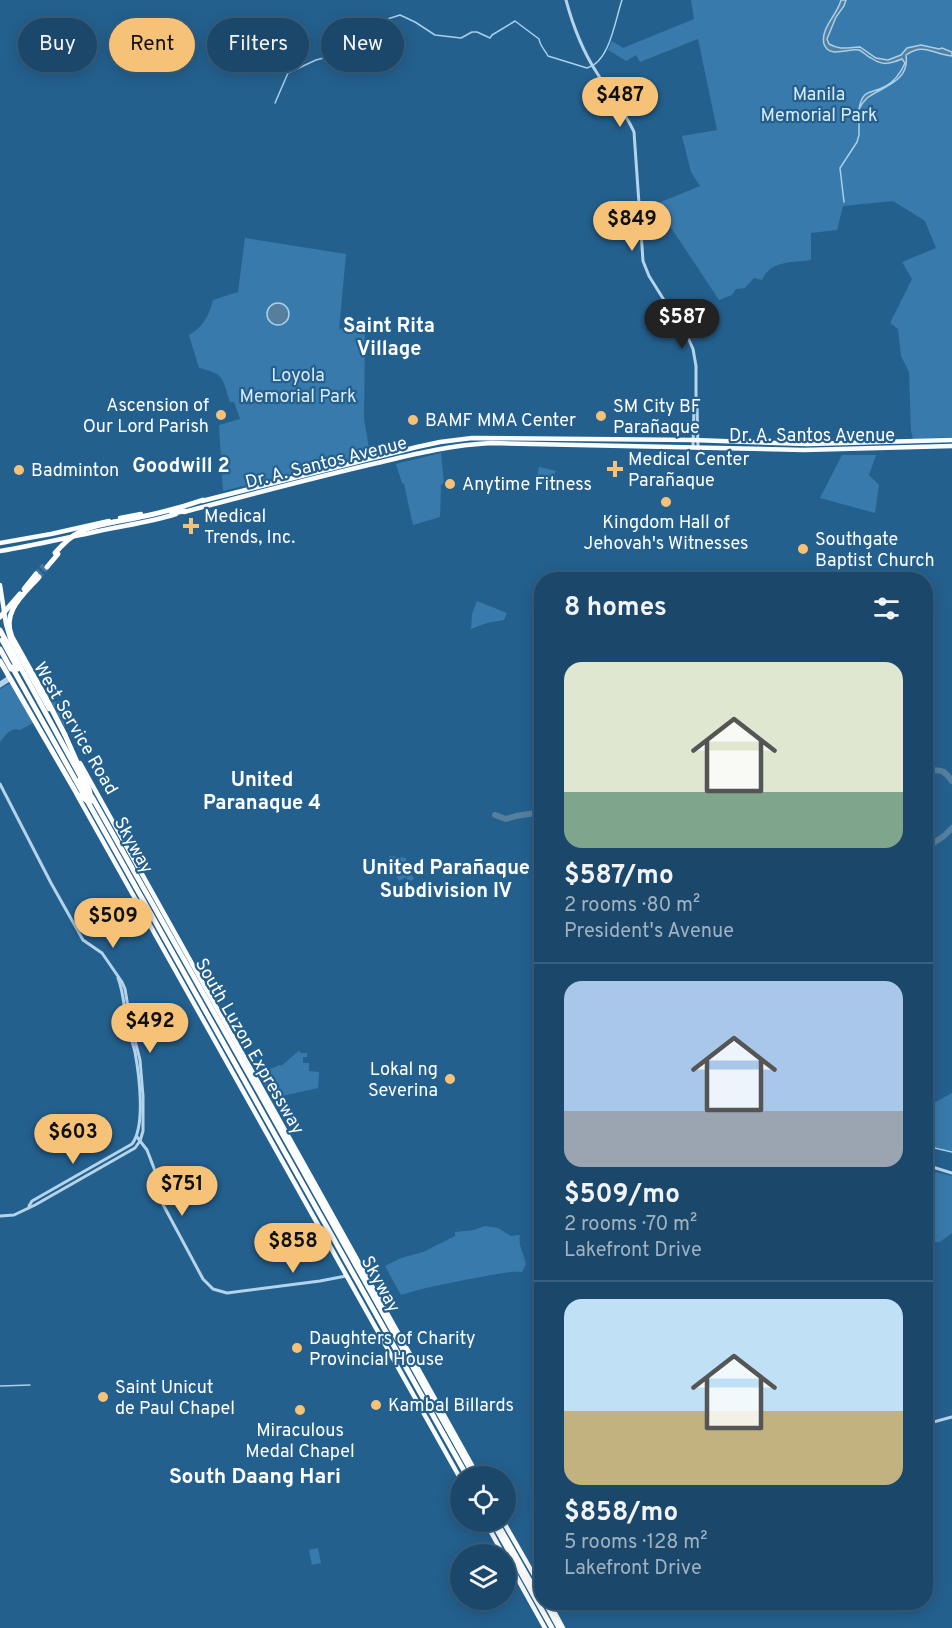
<!DOCTYPE html>
<html lang="en">
<head>
<meta charset="utf-8">
<style>
  :root { --surface:#1b486a; --page:#244f70; --text:#f1f3f6; --muted:#a0b2c1; --line:#39607e; --accent:#f6c277 }
  body { margin:0; font-family:Overpass,sans-serif; background:var(--page); color:var(--text); height:100vh; display:flex; flex-direction:column; font-size:22px; white-space:nowrap }
  * { box-sizing:border-box; margin:0 }
  p { font-size:20px; color:var(--muted) }
  .icon { flex:none; width:33px; height:33px; fill:none; stroke:currentColor; stroke-width:2; stroke-linecap:round; stroke-linejoin:round }
  .map { position:relative; flex:1; overflow:hidden }
  .sheet { position:absolute; left:534px; top:572px; width:399px; height:1038px; display:flex; flex-direction:column; background:var(--surface); border-radius:24px; box-shadow:0 3px 15px #0003,0 0 0 2px var(--line) }
  .sheet>* { flex:none }
  .banner { position:absolute; left:18px; top:18px; width:426px; height:54px; display:flex; gap:12px }
  .controls { position:absolute; left:450px; top:1466px; display:grid; gap:12px }
  .controls a { display:grid; place-items:center; width:66px; height:66px; border-radius:50%; background:var(--surface); box-shadow:0 3px 15px #0003,0 0 0 2px var(--line); font-size:30px }
  .price { position:absolute; translate:-50% -51px; padding:0 14px; border-radius:21px; background:var(--accent); color:#111; font-size:20px; line-height:39px; filter:drop-shadow(0 2px 3px #0008) }
  .price::after { content:''; position:absolute; left:50%; top:36px; width:18px; height:14px; margin-left:-9px; background:inherit; clip-path:polygon(0 0,100% 0,50% 100%) }
  .price.selected { background:#222; color:#fff }
  ul { padding:0; list-style:none }
  li { display:grid; align-content:center; gap:12px; height:318px; padding:0 30px }
  li+li { border-top:2px solid var(--line) }
  li span { display:grid; place-items:center; height:186px; border-radius:18px; color:#555 }
  li>.icon { margin-inline-start:auto }
  span .icon { width:108px; height:108px; fill:#fffc; stroke-width:1 }
  li b { font-size:26px }
  h2 { display:flex; justify-content:space-between; align-items:center; height:72px; padding:0 30px; font-size:26px }
  .tag { padding:0 21px; border-radius:27px; background:var(--surface); box-shadow:0 3px 15px #0003,0 0 0 2px var(--line); font-size:21px; line-height:54px }
  .tag.selected { background:var(--accent); color:#111 }
  .map>svg:first-child { display:block }
</style>
</head>
<body>
<div class="map">
<svg width="952" height="1628" viewBox="0 0 952 1628">
  <rect width="100%" height="100%" fill="#24608e"/>
  <g fill="#387aab">
    <path d="M691,0H952V437L913,439L911,431L909,372L901,356L898,329L890,323L912,279L902,262L936,248L925,221L893,201L843,206L837,230L811,233V260C791,263 771,260 762,280L754,278L745,288L736,289L732,295L719,300L662,214L656,204L700,186L691,172L682,136L717,130L698,39L640,62L636,55L626,61L608,50L612,41L623,48L694,19Z"/>
    <path d="M245,238L346,254L339,330L348,323L365,334L364,419L370,454L223,491L219,425L240,419L234,402H230C222,378 225,374 199,368L189,335C203,327 209,316 213,300L238,292Z"/>
    <path d="M441,453L444,483L441,485L440,517L413,525L404,484L402,483L396,464Z"/>
    <path d="M842,455H876L869,475L879,485L875,513L820,498Z"/>
    <path d="M539,467L556,471L550,482H536Z"/>
    <path d="M477,601L507,613L504,620L487,623L471,629L472,614Z"/>
    <path d="M11,683L33,723L20,730C10,727 6,735 0,742V689Z"/>
    <path d="M70,700L65,728L51,702Z"/>
    <path d="M389,856L406,858L407,867L414,879L409,882L406,877L399,881L389,862Z"/>
    <path d="M300,1050V1053H307V1057H303V1063H309V1071L319,1072L318,1088L273,1098L258,1074L280,1065L281,1066Z"/>
    <path d="M952,1093V1151L926,1145V1107Z"/>
    <path d="M936,1172L952,1176V1233L940,1242H931L933,1176Z"/>
    <path d="M485,1226L498,1228L511,1236L520,1235C518,1246 524,1254 526,1264L522,1272C507,1271 491,1275 475,1278C450,1283 425,1287 401,1295L385,1266L401,1258L423,1252L455,1236V1232L474,1230Z"/>
    <path d="M318,1548L321,1563L312,1565L309,1550Z"/>
  </g>
  <g fill="#567f9e" stroke="#a8d0ec" stroke-width="1.5">
    <path d="M841,0H846L844,6L836,17L827,39L829,44C842,51 847,47 860,47L876,58L888,60L901,55L907,48L921,45L939,49L942,48L952,52V56C934,55 924,42 906,55C910,82 883,86 867,98C864,101 861,105 859,109C863,87 871,95 886,86C895,81 901,72 905,63L902,59C889,64 883,66 871,58C866,56 864,52 859,50C849,48 829,59 824,44C820,28 838,14 841,0Z"/>
    <circle cx="278" cy="314" r="11"/>
  </g>
  <g fill="none" stroke-linecap="round" stroke-linejoin="round">
    <g stroke="#a8d0ec" stroke-width="1.5">
      <path d="M335,55L352,45L378,22L400,15L415,22L435,35L461,38L472,32H477L490,38L492,35L515,21L539,39C540,46 545,50 548,56L587,68C610,62 615,20 622,0"/>
      <path d="M275,103L288,73L316,60L331,56"/>
      <path d="M844,202L840,168L857,142L859,135V109"/>
      <path d="M926,1146L952,1152"/>
      <path d="M0,1386L30,1385"/>
    </g>
    <g stroke="#567f9e" stroke-width="6">
      <path d="M926,770C940,771 942,767 952,781"/>
      <path d="M495,815L506,819L516,816L542,812"/>
      <path d="M926,848L944,836L952,828"/>
    </g>
    <g stroke="#45789f" stroke-width="5" stroke-dasharray="5 2.5" stroke-linecap="butt">
      <path d="M36,574L44,565"/>
      <path d="M39,577L47,567"/>
    </g>
    <g stroke="#b4d4eb" stroke-width="3">
      <path d="M566,0C573,26 582,50 597,73C609,93 625,111 634,132L643,261L649,276L689,340L693,349L696,366V402L694,405L693,447"/>
      <path d="M696,402L697,405L698,448"/>
      <path d="M0,683L9,677"/>
      <path d="M0,686L11,679"/>
      <path d="M0,784L51,883L83,940L102,953L122,982L125,989L131,1025L140,1060L143,1096V1131L140,1141L135,1148L35,1205L14,1215L0,1216"/>
      <path d="M137,1137L147,1150L152,1163L155,1171L159,1197L203,1279L213,1289L227,1293L320,1281L346,1276"/>
      <path d="M926,1165L952,1173"/>
      <path d="M29,1206L32,1201L132,1144C146,1126 139,1074 135,1052C133,1043 129,1034 127,1025C124,1009 124,993 118,978"/>
      <path d="M926,1424L952,1417"/>
    </g>
    <g stroke="#f9fcff" stroke-width="4.5">
      <path d="M202,501L417,447L440,442L472,438L693,440L807,444L952,440"/>
      <path d="M184,512C248,495 312,478 377,463C415,454 451,445 491,443L804,450L952,446"/>
      <path d="M120,518L141,514"/>
      <path d="M0,543L51,534L109,521"/>
      <path d="M0,551C31,546 60,539 90,533C119,526 148,523 176,514"/>
      <path d="M0,585L6,624L11,641L49,709"/>
      <path d="M80,763L478,1476"/>
      <path d="M77,795L460,1478"/>
      <path d="M485,1521L503,1554"/>
      <path d="M503,1521L542,1589"/>
      <path d="M506,1558L545,1628"/>
      <path d="M549,1602L563,1628"/>
    </g>
    <g stroke="#fff" stroke-width="5">
      <path d="M172,513L185,511"/>
      <path d="M114,522C144,517 174,510 203,500"/>
      <path d="M47,567L58,554"/>
      <path d="M39,577C24,594 1,612 12,637L45,696L65,735"/>
      <path d="M24,589L36,574"/>
      <path d="M0,630L83,781"/>
      <path d="M2,640L18,669"/>
      <path d="M0,649L11,669"/>
      <path d="M12,667L467,1476"/>
      <path d="M80,779L90,797"/>
      <path d="M92,797L256,1087L474,1476"/>
      <path d="M492,1521L552,1628"/>
      <path d="M496,1521L542,1602"/>
      <path d="M545,1602L559,1628"/>
    </g>
    <g stroke="#fff" stroke-width="5">
      <path d="M55,553C75,530 85,528 114,522"/>
      <path d="M0,617L20,594"/>
      <path d="M0,661L77,794L89,802"/>
      <path d="M65,735L89,789L92,801"/>
    </g>
  </g>
  <g fill="#f6c277" stroke="#24608e" stroke-width="2">
    <circle cx="221" cy="415" r="6"/>
    <circle cx="601" cy="416" r="6"/>
    <circle cx="413" cy="420" r="6"/>
    <path d="M612 460h6v6h6v6h-6v6h-6v-6h-6v-6h6z"/>
    <circle cx="19" cy="470" r="6"/>
    <circle cx="450" cy="484" r="6"/>
    <circle cx="666" cy="502" r="6"/>
    <path d="M188 517h6v6h6v6h-6v6h-6v-6h-6v-6h6z"/>
    <circle cx="803" cy="549" r="6"/>
    <circle cx="450" cy="1079" r="6"/>
    <circle cx="297" cy="1348" r="6"/>
    <circle cx="103" cy="1397" r="6"/>
    <circle cx="376" cy="1405" r="6"/>
    <circle cx="300" cy="1410" r="6"/>
  </g>
  <g text-anchor="middle" stroke-width="4.5" stroke-linejoin="round" paint-order="stroke">
    <g font-size="18" fill="#d9ebf9" stroke="#24608e">
      <text x="819" y="100">Manila<tspan x="819" dy="21">Memorial Park</tspan></text>
      <text x="298" y="381">Loyola<tspan x="298" dy="21">Memorial Park</tspan></text>
    </g>
    <g font-size="18" fill="#fff" stroke="#24608e" text-anchor="start">
      <text x="209" y="411" text-anchor="end">Ascension of<tspan x="209" dy="21">Our Lord Parish</tspan></text>
      <text x="613" y="412">SM City BF<tspan x="613" dy="21">Parañaque</tspan></text>
      <text x="425" y="426">BAMF MMA Center</text>
      <text x="628" y="465">Medical Center<tspan x="628" dy="21">Parañaque</tspan></text>
      <text x="31" y="476">Badminton</text>
      <text x="462" y="490">Anytime Fitness</text>
      <text x="204" y="522">Medical<tspan x="204" dy="21">Trends, Inc.</tspan></text>
      <text x="666" y="528" text-anchor="middle">Kingdom Hall of<tspan x="666" dy="21">Jehovah's Witnesses</tspan></text>
      <text x="815" y="545">Southgate<tspan x="815" dy="21">Baptist Church</tspan></text>
      <text x="438" y="1075" text-anchor="end">Lokal ng<tspan x="438" dy="21">Severina</tspan></text>
      <text x="309" y="1344">Daughters of Charity<tspan x="309" dy="21">Provincial House</tspan></text>
      <text x="115" y="1393">Saint Unicut<tspan x="115" dy="21">de Paul Chapel</tspan></text>
      <text x="388" y="1411">Kambal Billards</text>
      <text x="300" y="1436" text-anchor="middle">Miraculous<tspan x="300" dy="21">Medal Chapel</tspan></text>
    </g>
    <g font-size="18" fill="#fff" stroke="#24608e">
      <text x="812" y="441">Dr. A. Santos Avenue</text>
      <text transform="translate(326 462) rotate(-14)" y="6">Dr. A. Santos Avenue</text>
      <text transform="translate(76 728) rotate(60)" y="6">West Service Road</text>
      <text transform="translate(134 845) rotate(61)" y="6">Skyway</text>
      <text transform="translate(250 1046) rotate(60)" y="6">South Luzon Expressway</text>
      <text transform="translate(381 1284) rotate(61)" y="6">Skyway</text>
    </g>
    <g font-size="20" font-weight="bold" fill="#fff" stroke="#24608e">
      <text x="389" y="332">Saint Rita<tspan x="389" dy="23">Village</tspan></text>
      <text x="181" y="472">Goodwill 2</text>
      <text x="262" y="786">United<tspan x="262" dy="23">Paranaque 4</tspan></text>
      <text x="446" y="874">United Parañaque<tspan x="446" dy="23">Subdivision IV</tspan></text>
    </g>
    <g font-size="21" font-weight="bold" fill="#fff" stroke="#24608e">
      <text x="255" y="1483">South Daang Hari</text>
    </g>
  </g>
</svg>
<div class="controls">
<a><svg class="icon" aria-label="locate" viewBox="0 0 24 24"><circle cx="12" cy="12" r="6"/><path d="M12 2v4M12 18v4M2 12h4M18 12h4"/></svg></a>
<a><svg class="icon" aria-label="layers" viewBox="0 0 24 24"><path d="M12 4l9 5-9 5-9-5zM3 14l9 5 9-5"/></svg></a>
</div>
<b class="price" style="left:620px;top:128px">$487</b>
<b class="price" style="left:632px;top:252px">$849</b>
<b class="price selected" style="left:682px;top:350px">$587</b>
<b class="price" style="left:113px;top:949px">$509</b>
<b class="price" style="left:150px;top:1054px">$492</b>
<b class="price" style="left:73px;top:1165px">$603</b>
<b class="price" style="left:182px;top:1217px">$751</b>
<b class="price" style="left:293px;top:1274px">$858</b>
<div class="banner">
<a class="tag">Buy</a>
<a class="tag selected">Rent</a>
<a class="tag">Filters</a>
<a class="tag">New</a>
</div>
<section class="sheet">
<h2>8 homes<svg class="icon" aria-label="filters" viewBox="0 0 24 24"><path d="M4 7h16M4 17h16"/><circle cx="9" cy="7" r="2"/><circle cx="15" cy="17" r="2"/></svg></h2>
<ul>
<li><span style="background:linear-gradient(#dfe7d0 70%,#7fa58c 0)"><svg class="icon" aria-label="home" viewBox="0 0 24 24"><path d="M3 11l9-7 9 7M6 9v11h12V9"/></svg></span><div><b>$587/mo</b><p>2 rooms · 80 m²</p><p>President's Avenue</p></div></li>
<li><span style="background:linear-gradient(#a9c7e8 70%,#9aa5b1 0)"><svg class="icon" aria-label="home" viewBox="0 0 24 24"><path d="M3 11l9-7 9 7M6 9v11h12V9"/></svg></span><div><b>$509/mo</b><p>2 rooms · 70 m²</p><p>Lakefront Drive</p></div></li>
<li><span style="background:linear-gradient(#bfe0f5 60%,#c2b280 0)"><svg class="icon" aria-label="home" viewBox="0 0 24 24"><path d="M3 11l9-7 9 7M6 9v11h12V9"/></svg></span><div><b>$858/mo</b><p>5 rooms · 128 m²</p><p>Lakefront Drive</p></div></li>
</ul>
</section>
</div>
</body>
</html>
